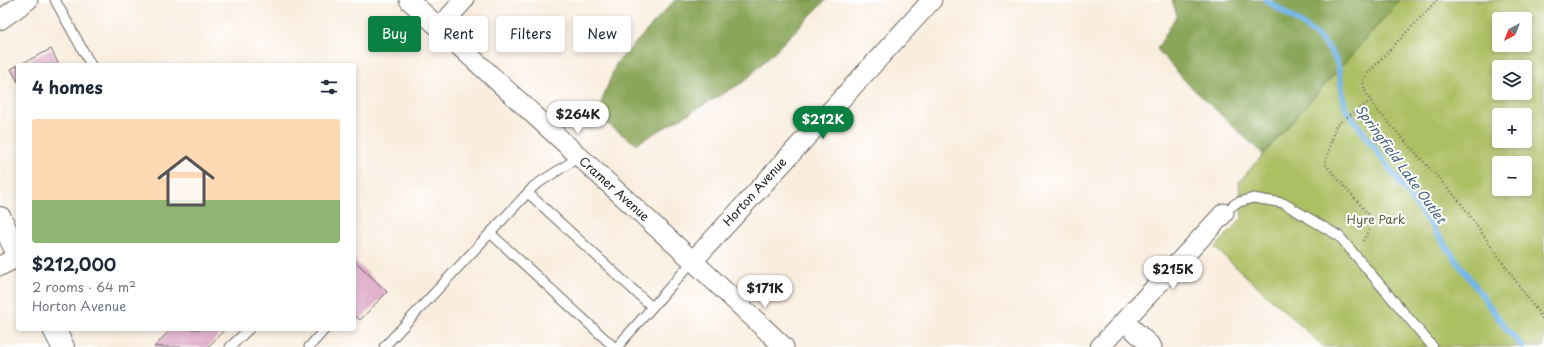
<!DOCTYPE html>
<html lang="en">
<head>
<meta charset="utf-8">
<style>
  :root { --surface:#fff; --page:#f6f6f7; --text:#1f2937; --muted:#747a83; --accent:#0b8043 }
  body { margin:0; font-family:"Playpen Sans",sans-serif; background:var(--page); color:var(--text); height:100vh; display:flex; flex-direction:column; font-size:15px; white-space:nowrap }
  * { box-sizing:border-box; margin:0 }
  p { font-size:13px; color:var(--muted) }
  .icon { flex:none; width:22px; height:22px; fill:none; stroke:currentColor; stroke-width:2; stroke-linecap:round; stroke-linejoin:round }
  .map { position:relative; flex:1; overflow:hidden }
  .panel { position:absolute; left:16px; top:63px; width:340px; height:268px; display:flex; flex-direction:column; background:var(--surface); border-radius:4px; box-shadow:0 2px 6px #0003 }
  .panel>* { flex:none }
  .guide { position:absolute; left:368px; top:16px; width:380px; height:36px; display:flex; gap:8px }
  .needle { width:26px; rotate:222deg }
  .tools { position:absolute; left:1492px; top:12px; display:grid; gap:8px }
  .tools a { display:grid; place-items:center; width:40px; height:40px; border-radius:4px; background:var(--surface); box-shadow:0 2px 6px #0003; font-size:20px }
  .price { position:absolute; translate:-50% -34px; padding:0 9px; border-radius:14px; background:#fff; color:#222; font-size:13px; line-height:26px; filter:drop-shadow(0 1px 2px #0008) }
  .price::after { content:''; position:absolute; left:50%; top:24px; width:12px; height:9px; margin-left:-6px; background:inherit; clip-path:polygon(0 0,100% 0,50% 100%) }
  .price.active { background:var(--accent); color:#fff }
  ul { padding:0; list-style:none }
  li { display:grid; align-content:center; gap:8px; height:212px; padding:0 16px }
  li span { display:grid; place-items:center; height:124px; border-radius:4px; color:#555 }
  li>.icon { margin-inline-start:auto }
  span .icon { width:72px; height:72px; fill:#fffc; stroke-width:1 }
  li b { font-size:17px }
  h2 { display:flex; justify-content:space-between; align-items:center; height:48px; padding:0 16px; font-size:17px }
  .pill { padding:0 14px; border-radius:4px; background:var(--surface); box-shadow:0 2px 6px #0003; font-size:14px; line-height:36px }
  .pill.active { background:var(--accent); color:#fff }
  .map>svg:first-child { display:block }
</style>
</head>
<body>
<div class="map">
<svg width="1544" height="347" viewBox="0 0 1544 347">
  <rect width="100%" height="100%" fill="#fff"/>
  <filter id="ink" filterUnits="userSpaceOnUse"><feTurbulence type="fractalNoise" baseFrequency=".025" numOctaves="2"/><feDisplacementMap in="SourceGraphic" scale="8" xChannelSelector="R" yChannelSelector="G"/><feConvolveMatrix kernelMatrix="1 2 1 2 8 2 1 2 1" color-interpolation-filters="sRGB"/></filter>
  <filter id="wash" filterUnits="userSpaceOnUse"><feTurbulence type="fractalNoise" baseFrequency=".012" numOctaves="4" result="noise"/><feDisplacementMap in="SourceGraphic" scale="16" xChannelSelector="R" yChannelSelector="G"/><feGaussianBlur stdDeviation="0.9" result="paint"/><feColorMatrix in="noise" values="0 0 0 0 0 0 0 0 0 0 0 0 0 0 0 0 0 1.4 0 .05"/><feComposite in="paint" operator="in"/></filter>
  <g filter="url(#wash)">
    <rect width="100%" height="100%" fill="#f9edde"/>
    <path fill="#adbf63" stroke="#646e40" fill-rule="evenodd" d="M1400,0H1544V347H1324L1215,248L1242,218L1239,182ZM1499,19H1525V45H1499ZM1499,67H1525V93H1499ZM1499,115H1525V141H1499ZM1499,163H1525V189H1499Z"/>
    <g fill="#8aa659" stroke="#53613a">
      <path d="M675,0H826L745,81L636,144L596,116L616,64Z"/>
      <path d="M1172,0H1400L1263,154L1187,83L1157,49L1177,15Z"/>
    </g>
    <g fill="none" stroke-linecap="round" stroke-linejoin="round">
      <path stroke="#72b5e7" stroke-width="6" d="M1266,0C1288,16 1331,38 1338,66C1342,80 1341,94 1346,109L1508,331L1523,347"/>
    </g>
    <g id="blocks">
      <g fill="#dda8c7">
        <path d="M51,49L59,65H19Z"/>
        <path d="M18,65V82L11,69Z"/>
        <path d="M354,260L387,292L360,320L354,315Z"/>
        <path d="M171,329H225L208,347H154Z"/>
      </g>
    </g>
  </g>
  <g filter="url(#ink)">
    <use href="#blocks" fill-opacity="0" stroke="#696560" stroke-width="1"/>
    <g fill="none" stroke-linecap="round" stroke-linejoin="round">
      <defs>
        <g id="lane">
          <path d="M55,0L91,65"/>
          <path d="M528,193L652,307"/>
          <path d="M1224,213L1236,203L1253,198L1283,203L1339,236L1433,347"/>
          <path d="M490,233L614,347"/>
          <path d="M230,347L249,329"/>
          <path d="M309,347L325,329"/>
          <path d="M384,347L534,186L579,157"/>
          <path d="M617,347L693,261"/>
        </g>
        <g id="street">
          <path d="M409,0L693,261L784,347"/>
          <path d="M0,20L28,0"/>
          <path d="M440,27L464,0"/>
          <path d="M693,261L932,0"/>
          <path d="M0,266L18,257"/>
          <path d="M1125,322L1152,347"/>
          <path d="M1100,347L1224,213"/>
        </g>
        <g id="primary">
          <path d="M0,218L18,254"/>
          <path d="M54,329L63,347"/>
        </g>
      </defs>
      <use href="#lane" stroke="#696560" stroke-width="11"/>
      <use href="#street" stroke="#696560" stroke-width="21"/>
      <use href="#primary" stroke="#696560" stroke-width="24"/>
      <g stroke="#696560" stroke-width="2.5" stroke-dasharray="1 3" stroke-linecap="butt">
        <path d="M1437,0L1369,72L1363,80C1364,92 1370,101 1378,111L1460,202L1544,321"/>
        <path d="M1363,241L1374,221L1325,164L1336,125L1370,101"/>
      </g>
      <use href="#lane" stroke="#fff" stroke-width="9"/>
      <use href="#street" stroke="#fff" stroke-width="19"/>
      <use href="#primary" stroke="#fff" stroke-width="22"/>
    </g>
  </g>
  <g text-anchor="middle" stroke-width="4" stroke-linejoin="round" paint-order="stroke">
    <g font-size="12" fill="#1c1c1c" stroke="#fff">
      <text transform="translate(614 189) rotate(42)" y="4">Cramer Avenue</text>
      <text transform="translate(755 192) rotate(-48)" y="4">Horton Avenue</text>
    </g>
    <g font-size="12" fill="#565d38" stroke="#fff">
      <text x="1376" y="224">Hyre Park</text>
    </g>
    <g font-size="13" font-style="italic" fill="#436177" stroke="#fff">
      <text transform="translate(1401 164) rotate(54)" y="5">Springfield Lake Outlet</text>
    </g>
  </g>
</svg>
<div class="tools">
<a><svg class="needle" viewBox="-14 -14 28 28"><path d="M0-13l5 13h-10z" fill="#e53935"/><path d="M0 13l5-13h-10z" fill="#747a83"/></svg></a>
<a><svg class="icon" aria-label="layers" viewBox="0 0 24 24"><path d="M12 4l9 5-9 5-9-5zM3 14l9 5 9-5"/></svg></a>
<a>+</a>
<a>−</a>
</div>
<b class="price" style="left:578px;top:135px">$264K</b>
<b class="price active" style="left:823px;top:140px">$212K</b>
<b class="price" style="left:1173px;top:290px">$215K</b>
<b class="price" style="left:765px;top:309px">$171K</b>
<div class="guide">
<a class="pill active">Buy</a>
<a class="pill">Rent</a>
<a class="pill">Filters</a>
<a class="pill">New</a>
</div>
<section class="panel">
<h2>4 homes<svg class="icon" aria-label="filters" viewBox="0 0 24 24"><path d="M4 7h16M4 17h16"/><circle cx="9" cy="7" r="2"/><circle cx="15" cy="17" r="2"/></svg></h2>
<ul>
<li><span style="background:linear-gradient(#ffd9b3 65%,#8fb573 0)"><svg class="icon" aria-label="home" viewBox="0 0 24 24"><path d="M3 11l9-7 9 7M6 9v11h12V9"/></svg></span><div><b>$212,000</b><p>2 rooms · 64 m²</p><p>Horton Avenue</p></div></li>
</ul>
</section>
</div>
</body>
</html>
